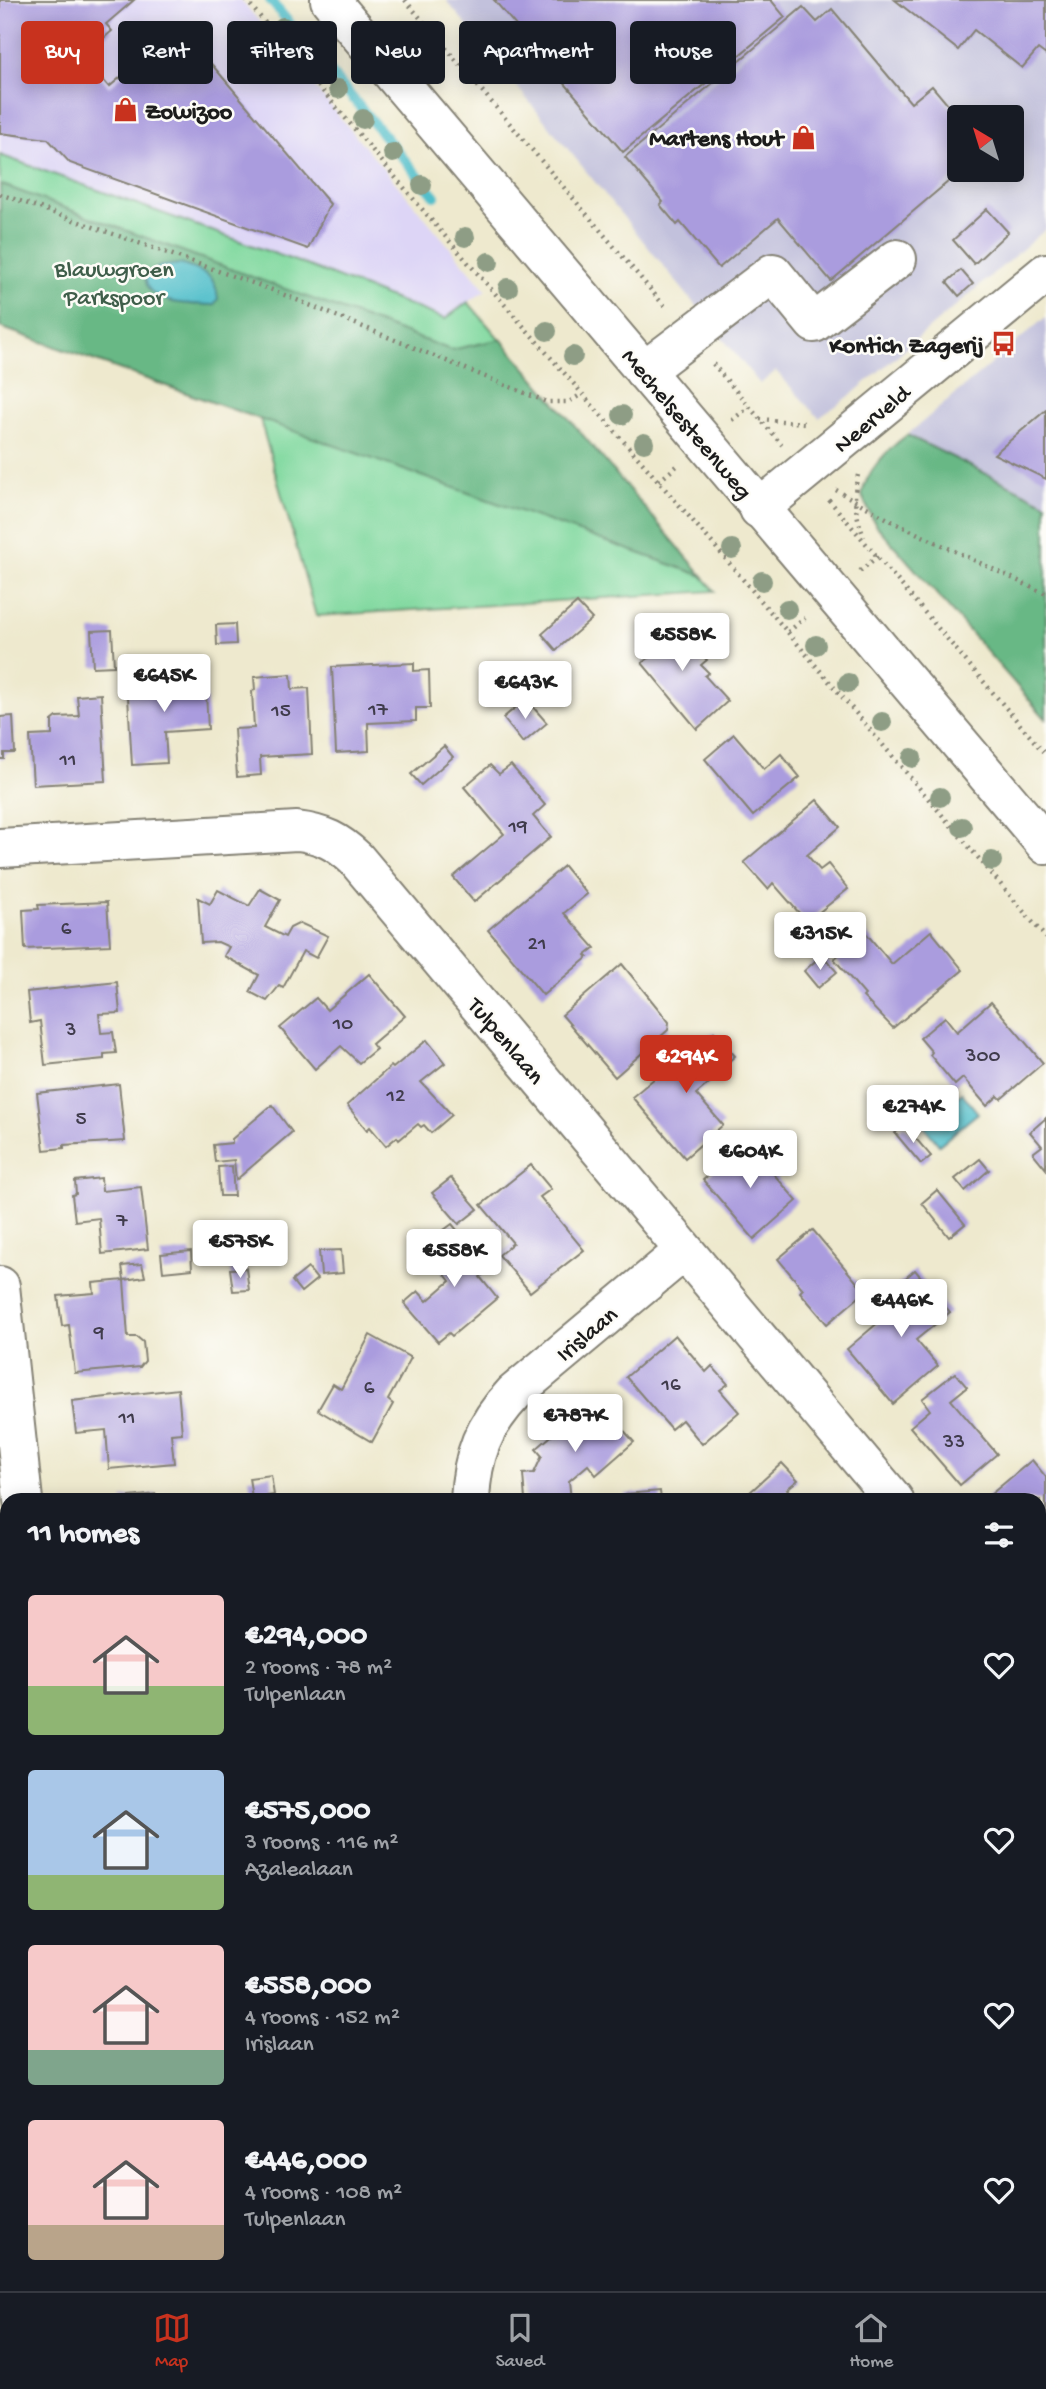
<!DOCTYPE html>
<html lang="en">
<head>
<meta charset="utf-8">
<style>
  :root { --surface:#171b24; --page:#242831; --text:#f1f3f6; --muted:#9ea1a6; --line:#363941; --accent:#c8321e }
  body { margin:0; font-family:"Gochi Hand",sans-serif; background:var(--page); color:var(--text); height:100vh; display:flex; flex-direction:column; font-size:26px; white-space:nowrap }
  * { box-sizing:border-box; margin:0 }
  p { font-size:23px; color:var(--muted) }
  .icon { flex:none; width:38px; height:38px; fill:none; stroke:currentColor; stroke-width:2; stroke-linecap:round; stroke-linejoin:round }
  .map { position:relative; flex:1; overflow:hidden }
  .panel { position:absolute; left:0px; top:1493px; width:1046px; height:800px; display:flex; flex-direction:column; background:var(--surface); border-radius:21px 21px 0 0; box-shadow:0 4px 18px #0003 }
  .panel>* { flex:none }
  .top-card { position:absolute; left:21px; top:21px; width:1004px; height:63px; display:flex; gap:14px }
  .needle { width:46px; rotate:322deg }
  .buttons { position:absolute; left:947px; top:105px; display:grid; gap:14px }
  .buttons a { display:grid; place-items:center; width:77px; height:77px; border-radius:7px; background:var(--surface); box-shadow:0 4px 18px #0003; font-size:35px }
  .price { position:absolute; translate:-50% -60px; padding:0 16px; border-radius:7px; background:#fff; color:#222; font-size:23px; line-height:46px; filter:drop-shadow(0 2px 4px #0008) }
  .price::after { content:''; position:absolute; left:50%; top:42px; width:21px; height:16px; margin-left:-10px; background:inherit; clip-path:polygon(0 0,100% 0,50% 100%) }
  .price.on { background:var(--accent); color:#fff }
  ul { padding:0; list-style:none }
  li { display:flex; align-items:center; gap:21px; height:175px; padding:0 28px }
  li span { display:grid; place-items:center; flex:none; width:196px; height:140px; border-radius:7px; color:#555 }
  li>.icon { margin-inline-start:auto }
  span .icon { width:84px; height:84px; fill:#fffc; stroke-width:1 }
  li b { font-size:30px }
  h2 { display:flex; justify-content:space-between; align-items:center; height:84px; padding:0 28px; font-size:30px }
  .tag { padding:0 24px; border-radius:7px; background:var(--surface); box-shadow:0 4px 18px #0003; font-size:24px; line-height:63px }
  .tag.on { background:var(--accent); color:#fff }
  .menu { display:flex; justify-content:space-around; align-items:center; height:98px; border-top:2px solid var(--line); background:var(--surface); font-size:19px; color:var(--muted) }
  .menu a { display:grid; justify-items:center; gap:4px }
  .menu .on { color:var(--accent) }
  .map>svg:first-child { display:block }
</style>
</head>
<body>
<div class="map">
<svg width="1046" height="2291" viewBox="0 0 1046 2291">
  <rect width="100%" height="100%" fill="#fdfcf7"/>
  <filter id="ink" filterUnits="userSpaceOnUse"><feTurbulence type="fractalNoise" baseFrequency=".0143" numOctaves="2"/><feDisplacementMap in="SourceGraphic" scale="14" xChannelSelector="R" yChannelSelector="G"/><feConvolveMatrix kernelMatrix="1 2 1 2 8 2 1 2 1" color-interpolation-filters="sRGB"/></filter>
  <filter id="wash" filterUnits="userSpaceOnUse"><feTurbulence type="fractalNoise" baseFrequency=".00686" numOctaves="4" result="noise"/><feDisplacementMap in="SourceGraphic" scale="28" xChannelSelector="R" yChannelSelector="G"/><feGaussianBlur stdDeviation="1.57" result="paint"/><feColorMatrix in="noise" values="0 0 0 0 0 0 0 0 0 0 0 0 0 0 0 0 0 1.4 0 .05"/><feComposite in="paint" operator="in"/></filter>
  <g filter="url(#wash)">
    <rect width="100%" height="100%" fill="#eee9ce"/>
    <path fill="#ddd5f6" d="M0,0H241L486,290L445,319L301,263L0,155Z"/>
    <g fill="#c2c1dc" fill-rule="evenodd">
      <path d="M446,0H1046V229L851,395L819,418L776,371L760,384ZM959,117H1012V170H959Z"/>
      <path d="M1046,317V503L907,435Z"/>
    </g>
    <path fill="#7fd89e" stroke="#4e7a5d" stroke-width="2" d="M0,155L301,263L445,319L468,302L715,591L316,616L260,419L0,327Z"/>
    <g fill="#67b885" stroke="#426a50" stroke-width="2">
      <path d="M0,184L451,350L501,339L703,576L0,327Z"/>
      <path d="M907,435L1046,503V719L875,524L862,496C865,472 888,449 907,435Z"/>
    </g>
    <g fill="#52bfcb" stroke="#376e74" stroke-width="2">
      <path d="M180,264C202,272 216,273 218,299L214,305C194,304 160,306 148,288C146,284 146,280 145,276L160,266Z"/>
      <path d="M962,1093L978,1113L939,1145L923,1125Z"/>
    </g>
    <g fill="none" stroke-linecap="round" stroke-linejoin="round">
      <path stroke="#52bfcb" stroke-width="10" d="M270,0L435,196"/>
    </g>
    <g id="blocks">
      <g fill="#aa9cde">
        <path d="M0,0H134L106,24L112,31L83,56L109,87L180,27L330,204L308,249L70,163L48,139L0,133Z"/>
        <path d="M494,0H771L785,17L623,152Z"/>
        <path d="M895,0H1046V55L1038,49L1022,68L974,30L958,50Z"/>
        <path d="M803,7L817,22L832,9L911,103L932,86L959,118V170H962L831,281L778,218L719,268L680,222L677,225L660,205L663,202L625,157Z"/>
        <path d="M987,209L1008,232L974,264L953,240Z"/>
        <path d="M961,270L973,284L959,296L947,282Z"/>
        <path d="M1046,410V479L994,454Z"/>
        <path d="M577,603L592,619L556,650L542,634Z"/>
        <path d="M669,618L707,660L701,665L709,673L705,676L728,701L697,729L642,663L650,657L639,643Z"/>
        <path d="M235,624L236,644L217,645L216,625Z"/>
        <path d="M112,630L114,666L93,667L91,631Z"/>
        <path d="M414,663V671L429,670L430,708H416V721L368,723L369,751L336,753L332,667Z"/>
        <path d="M291,674L292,689L309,688L312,754L260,757L261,775L237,777L234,729L254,728L252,691L255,690L254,677Z"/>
        <path d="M205,675L208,729L165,732L167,763L132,765L127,680Z"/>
        <path d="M101,694L106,781L33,785L30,736L52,735V721L57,717L79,716L77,696Z"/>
        <path d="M526,699L547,723L523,743L503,718Z"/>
        <path d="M13,716L15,753H4V759H0V717Z"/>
        <path d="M734,734L764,769L781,754L800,777L753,816L705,759Z"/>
        <path d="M444,746L453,757L421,785L411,774Z"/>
        <path d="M490,765L499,774L511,765L545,805L533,816L551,837L474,902L453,877L504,834L464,787Z"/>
        <path d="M817,800L840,827L807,855L820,870L828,864L848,889L807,922L773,883L768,889L744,862Z"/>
        <path d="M564,866L587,894L564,913L595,948L586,955L588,957L543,995L488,930Z"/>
        <path d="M260,889L280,900L265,927L285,937L290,928L300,923L328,936L316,958L303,951L283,988L279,986L267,1001L250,992L259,975L224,956L229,947L218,942L201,943L198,898L210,904L218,890L249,906Z"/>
        <path d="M107,902L110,945L25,949L23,910L39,909L38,905Z"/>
        <path d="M931,931L963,970L893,1028L863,997L865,995L834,959L865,932L892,964Z"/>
        <path d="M822,955L837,972L818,988L804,971Z"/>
        <path d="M622,964L669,1022L668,1030L615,1077L562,1015Z"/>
        <path d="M369,974L405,1016L372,1044L376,1049L359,1063L341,1046L315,1069L280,1028L316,998L327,1010Z"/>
        <path d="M117,982L120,1013L99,1014L101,1033L113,1032L116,1053L104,1054V1059L45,1065L40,1021L30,1023L27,992Z"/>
        <path d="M991,1002L1043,1063L1001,1099L998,1096L987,1106L963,1078L955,1085L930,1055L932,1052L920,1038L945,1017L957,1032Z"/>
        <path d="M714,1032L735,1056L718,1071L721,1073L696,1094L723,1125L685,1158L632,1097L696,1044L698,1046Z"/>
        <path d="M427,1040L445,1063L421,1082L452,1115L431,1133L424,1125L421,1127L418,1124L399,1140L397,1137L386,1146L370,1127L367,1130L347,1105L391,1066L393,1068Z"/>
        <path d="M119,1084L125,1141L64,1145V1148L44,1150L37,1093Z"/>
        <path d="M272,1105L292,1132L236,1180L234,1160L215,1162L213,1145L232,1143V1139Z"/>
        <path d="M1046,1118V1169L1033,1153L1042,1146L1030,1132Z"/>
        <path d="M904,1125L931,1156L921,1164L895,1133Z"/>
        <path d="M746,1142L797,1201L754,1239L703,1180Z"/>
        <path d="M980,1159L989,1170L965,1191L955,1179Z"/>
        <path d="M531,1165L551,1189L540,1197L584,1250L530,1292L499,1255L513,1243L481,1205Z"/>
        <path d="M232,1166L234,1196H220L218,1167Z"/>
        <path d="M101,1178L102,1191L141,1187L148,1249L102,1254L99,1218L75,1221L72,1195L76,1194L75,1181Z"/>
        <path d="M451,1178L478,1209L459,1224L432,1193Z"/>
        <path d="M937,1190L965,1224L949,1237L922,1203Z"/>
        <path d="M452,1224L489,1269L480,1277L497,1298L452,1336L449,1333L438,1342L404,1303L418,1291L427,1301L450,1281L431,1257L448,1242L440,1233Z"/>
        <path d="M813,1230L865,1292L827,1324L800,1292L803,1289L778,1259Z"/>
        <path d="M341,1250L343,1273L321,1275L319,1251Z"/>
        <path d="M191,1251L192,1269L163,1272L161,1254Z"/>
        <path d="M142,1264L145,1277L124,1280L122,1266Z"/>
        <path d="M246,1268L249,1290L233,1291L230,1269Z"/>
        <path d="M308,1268L317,1279L301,1292L292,1281Z"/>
        <path d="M915,1270L950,1312L916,1340L938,1366L893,1404L847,1349L893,1310L882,1298Z"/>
        <path d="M124,1280L128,1337H137L143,1342L145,1361L140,1367L75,1373L69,1325L62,1326L58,1296L94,1293L93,1283Z"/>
        <path d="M370,1335L411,1358L388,1400L393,1404L372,1442L318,1410L333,1384L341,1389Z"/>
        <path d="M675,1335L706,1372L712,1366L728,1384L720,1390L739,1412L702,1444L682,1420L671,1429L626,1377Z"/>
        <path d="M955,1373L967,1387L951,1400L997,1454L960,1485L910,1427L930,1410L922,1399Z"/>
        <path d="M178,1389L182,1433L171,1434L174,1463L109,1469L106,1430L76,1433L72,1401Z"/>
        <path d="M599,1402L634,1442L596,1475L588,1465L569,1481L571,1500H525L523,1474L534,1473L542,1456L536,1449L570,1420L573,1424Z"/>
        <path d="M1032,1460L1046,1477V1546L1040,1551V1500H984Z"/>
        <path d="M782,1463L798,1480L787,1489L796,1500H744L750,1494L749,1493Z"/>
        <path d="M271,1475L274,1495L252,1498L249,1478Z"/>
        <path d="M660,1491L661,1500H627L626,1494Z"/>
        <path d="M156,1494L157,1500H122V1498Z"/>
        <path d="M1046,1795V1881L1040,1884V1798Z"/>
        <path d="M1046,1910V1963L1040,1966V1914Z"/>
        <path d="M7,2026V2103H0V2027Z"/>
        <path d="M7,2130V2207L0,2208V2131Z"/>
        <path d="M7,2235V2286H36L37,2291H0V2236Z"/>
        <path d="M1046,2272V2285L1030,2290L1028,2286H1040V2274Z"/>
        <path d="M164,2286H221V2289L165,2291Z"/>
        <path d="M472,2286H485L486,2291H439V2289Z"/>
        <path d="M612,2286H693L694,2291H621V2287L612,2288Z"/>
        <path d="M991,2286H1024L1025,2291H993Z"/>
      </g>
    </g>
  </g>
  <g filter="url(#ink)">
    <use href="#blocks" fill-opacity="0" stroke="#858275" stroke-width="2"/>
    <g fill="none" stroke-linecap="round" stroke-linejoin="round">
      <defs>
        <g id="minor">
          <path d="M644,371L773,273L814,323L897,259"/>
          <path d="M759,509L1046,273"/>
          <path d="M0,848L297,831C323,834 338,842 356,859L894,1500"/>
          <path d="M0,1286L23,1500"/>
          <path d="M470,1500C472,1455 483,1426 514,1393L684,1251"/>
          <path d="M1040,1672L1046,1680"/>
          <path d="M108,2286V2291"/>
          <path d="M550,2286L551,2291"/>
        </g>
        <path id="major" d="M330,0L1046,845"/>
      </defs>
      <use href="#minor" stroke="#858275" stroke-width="42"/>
      <use href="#major" stroke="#858275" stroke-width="42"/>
      <g stroke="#858275" stroke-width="4.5" stroke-dasharray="2 5" stroke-linecap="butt">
        <path d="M246,0L438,228L713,544L1046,938"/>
        <path d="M405,0L667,309"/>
        <path d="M0,194L275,291L547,402H569L582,394"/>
        <path d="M713,364L782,445"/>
        <path d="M760,419L804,423"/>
        <path d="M732,420L749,407"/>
        <path d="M858,475C852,497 856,516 864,537"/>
        <path d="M659,481L677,466"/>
        <path d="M836,490L895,523L1046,594"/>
        <path d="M829,500L1046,755"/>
        <path d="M860,571L878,556"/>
        <path d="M788,632L805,618"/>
      </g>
      <use href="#minor" stroke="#fff" stroke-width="38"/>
      <use href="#major" stroke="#fff" stroke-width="38"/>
    </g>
    <g fill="#8e9d85">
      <circle cx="283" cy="27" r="10"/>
      <circle cx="311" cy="59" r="10"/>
      <circle cx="338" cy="89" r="10"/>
      <circle cx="363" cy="119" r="10"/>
      <circle cx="393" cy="153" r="10"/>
      <circle cx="422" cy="185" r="10"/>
      <circle cx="465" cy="237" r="10"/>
      <circle cx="489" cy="262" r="10"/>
      <circle cx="508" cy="288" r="10"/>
      <circle cx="547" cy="331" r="10"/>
      <circle cx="573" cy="356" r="10"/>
      <circle cx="622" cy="415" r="10"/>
      <circle cx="644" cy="443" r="10"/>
      <circle cx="732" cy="549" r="10"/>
      <circle cx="762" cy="581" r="10"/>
      <circle cx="787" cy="609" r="10"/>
      <circle cx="816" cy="645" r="10"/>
      <circle cx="848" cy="683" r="10"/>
      <circle cx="882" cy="722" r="10"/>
      <circle cx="912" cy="758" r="10"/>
      <circle cx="940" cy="797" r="10"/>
      <circle cx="962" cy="827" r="10"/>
      <circle cx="992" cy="861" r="10"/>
    </g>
  </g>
  <defs>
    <symbol id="shop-bare" viewBox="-9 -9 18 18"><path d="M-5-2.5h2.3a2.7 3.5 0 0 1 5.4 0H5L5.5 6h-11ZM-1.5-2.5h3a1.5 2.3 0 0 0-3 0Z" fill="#c8321e" stroke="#fdfcf7" stroke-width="2.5" paint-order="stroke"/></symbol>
    <symbol id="bus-bare" viewBox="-9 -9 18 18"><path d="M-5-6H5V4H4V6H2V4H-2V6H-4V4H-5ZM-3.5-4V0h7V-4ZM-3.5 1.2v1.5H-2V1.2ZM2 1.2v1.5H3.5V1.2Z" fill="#c8321e" stroke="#fdfcf7" stroke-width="2.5" paint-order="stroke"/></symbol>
  </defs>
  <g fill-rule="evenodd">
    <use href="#shop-bare" x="108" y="92" width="35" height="35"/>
    <use href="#shop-bare" x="786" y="120" width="35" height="35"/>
    <use href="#bus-bare" x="986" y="326" width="35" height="35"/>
  </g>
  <g text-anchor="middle" stroke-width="5" stroke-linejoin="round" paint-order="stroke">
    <g font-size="21" fill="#403c4c">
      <text x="378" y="715">17</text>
      <text x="281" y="716">15</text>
      <text x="68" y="765">11</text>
      <text x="518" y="832">19</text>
      <text x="66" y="934">6</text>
      <text x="537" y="949">21</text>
      <text x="343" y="1029">10</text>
      <text x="71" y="1035">3</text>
      <text x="983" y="1061">300</text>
      <text x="396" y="1101">12</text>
      <text x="81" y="1124">5</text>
      <text x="122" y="1226">7</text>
      <text x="99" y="1338">9</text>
      <text x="671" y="1390">16</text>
      <text x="369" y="1393">6</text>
      <text x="127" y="1423">11</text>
      <text x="954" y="1447">33</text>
    </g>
    <g font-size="24" font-weight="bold" fill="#1c1c1c" stroke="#fdfcf7" text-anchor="end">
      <text x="145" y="118" text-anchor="start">Zowizoo</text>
      <text x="783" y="145">Martens Hout</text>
      <text x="984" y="352">Kontich Zagerij</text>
    </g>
    <g font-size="24" fill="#3f5e4a" stroke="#fdfcf7">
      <text x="114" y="276">Blauwgroen<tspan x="114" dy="28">Parkspoor</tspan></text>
    </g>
    <g font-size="24" fill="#1c1c1c" stroke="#fdfcf7">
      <text transform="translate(871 418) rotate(-40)" y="8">Neerveld</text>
      <text transform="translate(688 423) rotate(50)" y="8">Mechelsesteenweg</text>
      <text transform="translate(507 1040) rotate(50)" y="8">Tulpenlaan</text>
      <text transform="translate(586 1333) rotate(-40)" y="8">Irislaan</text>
    </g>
  </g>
</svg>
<div class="buttons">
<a><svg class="needle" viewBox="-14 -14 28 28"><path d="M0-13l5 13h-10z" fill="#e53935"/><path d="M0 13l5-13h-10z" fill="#9ea1a6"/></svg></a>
</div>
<b class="price" style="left:682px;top:673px">€558K</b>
<b class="price" style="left:164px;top:714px">€645K</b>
<b class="price" style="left:525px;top:721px">€643K</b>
<b class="price" style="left:820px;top:972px">€315K</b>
<b class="price on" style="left:686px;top:1095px">€294K</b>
<b class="price" style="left:913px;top:1145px">€274K</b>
<b class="price" style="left:750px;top:1190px">€604K</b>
<b class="price" style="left:240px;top:1280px">€575K</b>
<b class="price" style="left:454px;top:1289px">€558K</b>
<b class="price" style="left:901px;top:1339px">€446K</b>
<b class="price" style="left:575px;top:1454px">€787K</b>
<div class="top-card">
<a class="tag on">Buy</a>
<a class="tag">Rent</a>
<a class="tag">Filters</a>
<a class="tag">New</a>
<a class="tag">Apartment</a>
<a class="tag">House</a>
</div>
<section class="panel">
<h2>11 homes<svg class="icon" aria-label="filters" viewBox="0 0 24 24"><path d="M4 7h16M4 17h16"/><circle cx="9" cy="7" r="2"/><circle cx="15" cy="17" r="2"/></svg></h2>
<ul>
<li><span style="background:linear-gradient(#f6c9c9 65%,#8fb573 0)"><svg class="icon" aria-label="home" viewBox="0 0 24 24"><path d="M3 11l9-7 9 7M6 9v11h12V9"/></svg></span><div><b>€294,000</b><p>2 rooms · 78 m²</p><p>Tulpenlaan</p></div><svg class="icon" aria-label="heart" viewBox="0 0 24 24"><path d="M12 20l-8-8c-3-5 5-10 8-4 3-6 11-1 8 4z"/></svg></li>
<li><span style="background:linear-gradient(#a9c7e8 75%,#8fb573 0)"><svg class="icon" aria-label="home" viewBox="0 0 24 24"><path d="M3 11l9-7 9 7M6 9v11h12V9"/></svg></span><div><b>€575,000</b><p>3 rooms · 116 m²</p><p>Azalealaan</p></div><svg class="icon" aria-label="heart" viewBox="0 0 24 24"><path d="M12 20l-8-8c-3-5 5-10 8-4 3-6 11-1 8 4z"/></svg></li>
<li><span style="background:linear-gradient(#f6c9c9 75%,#7fa58c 0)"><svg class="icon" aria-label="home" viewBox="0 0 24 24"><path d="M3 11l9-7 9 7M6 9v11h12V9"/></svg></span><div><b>€558,000</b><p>4 rooms · 152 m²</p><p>Irislaan</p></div><svg class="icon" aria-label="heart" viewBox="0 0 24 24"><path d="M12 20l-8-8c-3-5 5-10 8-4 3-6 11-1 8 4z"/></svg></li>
<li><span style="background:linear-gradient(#f6c9c9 75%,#b9a48a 0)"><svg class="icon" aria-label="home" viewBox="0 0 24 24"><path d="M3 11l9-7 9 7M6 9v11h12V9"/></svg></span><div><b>€446,000</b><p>4 rooms · 108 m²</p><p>Tulpenlaan</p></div><svg class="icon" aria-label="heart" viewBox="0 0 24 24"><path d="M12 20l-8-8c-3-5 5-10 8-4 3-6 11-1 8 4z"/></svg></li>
</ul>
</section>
</div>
<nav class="menu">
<a class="on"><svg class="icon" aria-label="map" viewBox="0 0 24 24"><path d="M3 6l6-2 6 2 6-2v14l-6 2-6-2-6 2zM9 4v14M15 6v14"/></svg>Map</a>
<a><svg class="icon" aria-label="saved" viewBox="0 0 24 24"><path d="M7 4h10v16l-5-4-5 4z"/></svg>Saved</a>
<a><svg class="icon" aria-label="home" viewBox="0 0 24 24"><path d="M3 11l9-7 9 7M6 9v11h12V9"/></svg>Home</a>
</nav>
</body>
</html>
